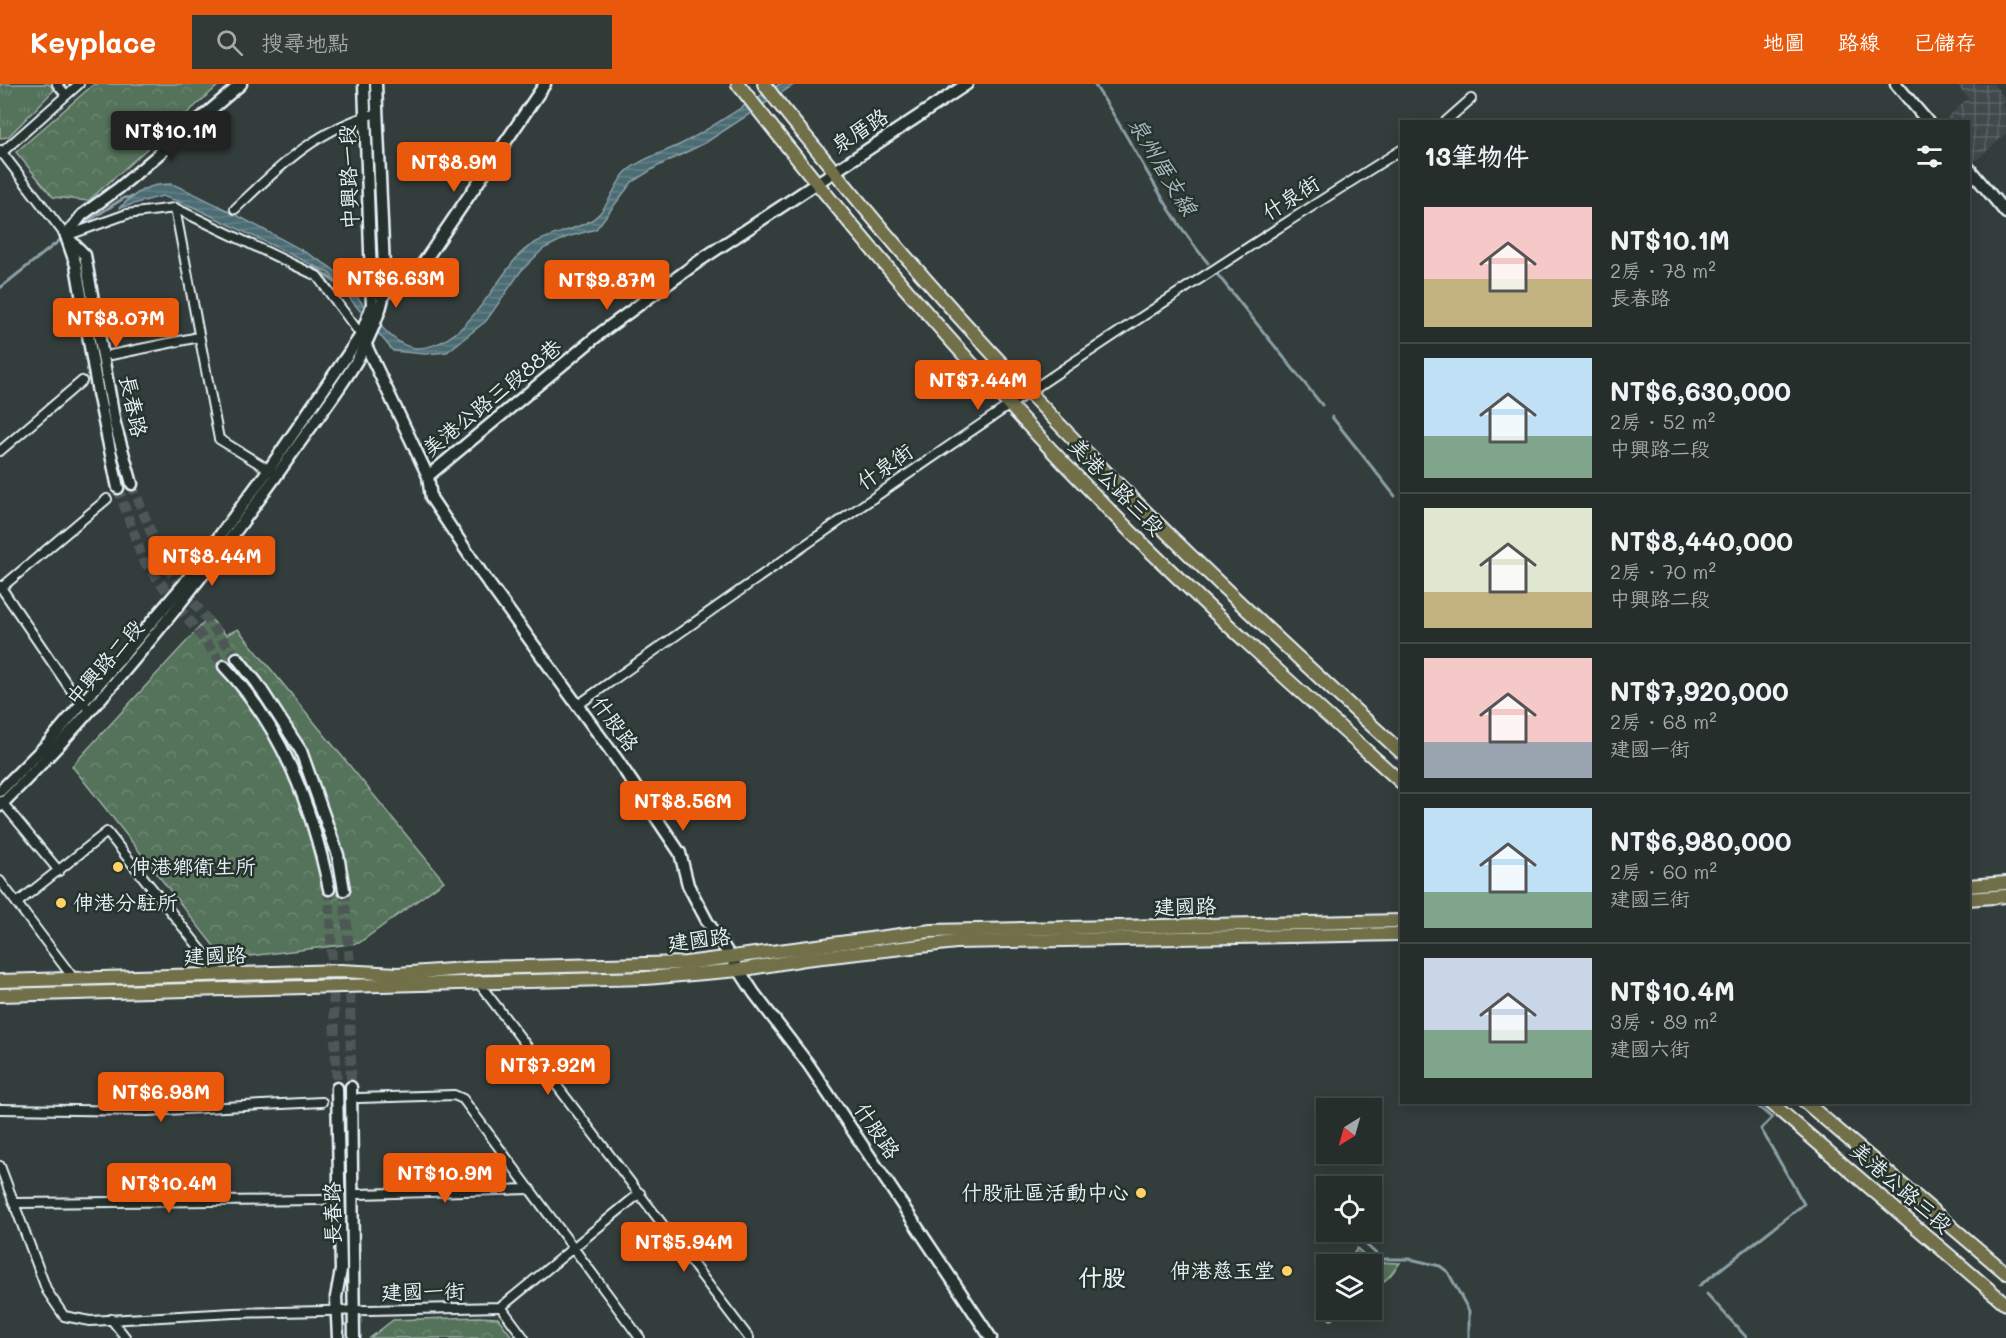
<!DOCTYPE html>
<html lang="zh-TW">
<head>
<meta charset="utf-8">
<style>
  :root { --surface:#262e2c; --page:#323a38; --text:#f1f3f6; --muted:#a4a8a9; --line:#424a48; --accent:#ea580c }
  body { margin:0; font-family:Mali,"LXGW WenKai TC",sans-serif; background:var(--page); color:var(--text); height:100vh; display:flex; flex-direction:column; font-size:22px; white-space:nowrap }
  * { box-sizing:border-box; margin:0 }
  p { font-size:20px; color:var(--muted) }
  .icon { flex:none; width:33px; height:33px; fill:none; stroke:currentColor; stroke-width:2; stroke-linecap:round; stroke-linejoin:round }
  .map { position:relative; flex:1; overflow:hidden }
  .side { position:absolute; left:1400px; top:36px; width:570px; height:984px; display:flex; flex-direction:column; background:var(--surface); border-radius:0px; box-shadow:0 3px 15px #0003,0 0 0 2px var(--line) }
  .side>* { flex:none }
  .needle { width:39px; rotate:217deg }
  .fabs { position:absolute; left:1316px; top:1014px; display:grid; gap:12px }
  .fabs a { display:grid; place-items:center; width:66px; height:66px; border-radius:0px; background:var(--surface); box-shadow:0 3px 15px #0003,0 0 0 2px var(--line); font-size:30px }
  .price { position:absolute; translate:-50% -51px; padding:0 14px; border-radius:6px; background:var(--accent); color:#fff; font-size:20px; line-height:39px; filter:drop-shadow(0 2px 3px #0008) }
  .price::after { content:''; position:absolute; left:50%; top:36px; width:18px; height:14px; margin-left:-9px; background:inherit; clip-path:polygon(0 0,100% 0,50% 100%) }
  .price.selected { background:#222; color:#fff }
  ul { padding:0; list-style:none }
  li { display:flex; align-items:center; gap:18px; height:150px; padding:0 24px }
  li+li { border-top:2px solid var(--line) }
  li span { display:grid; place-items:center; flex:none; width:168px; height:120px; border-radius:0px; color:#555 }
  li>.icon { margin-inline-start:auto }
  span .icon { width:72px; height:72px; fill:#fffc; stroke-width:1 }
  li b { font-size:26px }
  h2 { display:flex; justify-content:space-between; align-items:center; height:72px; padding:0 24px; font-size:26px }
  header { display:flex; align-items:center; gap:36px; box-sizing:border-box; height:84px; padding:0 30px; background:var(--accent); color:#fff }
  header strong { font-size:28px }
  nav { display:flex; gap:33px; margin-inline-start:auto; font-size:21px }
  .search { width:420px; height:54px; background:var(--page); display:flex; align-items:center; gap:15px; box-sizing:border-box; padding:0 21px; border-radius:0px; color:var(--muted); font-size:22px }
  .map>svg:first-child { display:block }
</style>
</head>
<body>
<header>
<strong>Keyplace</strong>
<div class="search"><svg class="icon" aria-label="search" viewBox="0 0 24 24"><circle cx="10" cy="10" r="6"/><path d="M15 15l6 6"/></svg>搜尋地點</div>
<nav><a>地圖</a><a>路線</a><a>已儲存</a></nav>
</header>
<div class="map">
<svg width="2006" height="1254" viewBox="0 0 2006 1254">
  <defs>
    <pattern id="industrial-grid" width="8" height="8" patternUnits="userSpaceOnUse" patternTransform="scale(1.5)"><rect width="8" height="8" fill="#42494c"/><path d="M0 4h8M4 0v8" fill="none" stroke="#5d6467"/></pattern>
    <pattern id="grass-tufts" width="24" height="20" patternUnits="userSpaceOnUse" patternTransform="scale(1.5)"><rect width="24" height="20" fill="#54725a"/><path d="M3 7l-1-3M5 7V3M7 7l1-3M15 17l-1-3M17 17v-4M19 17l1-3" fill="none" stroke="#6d8772"/></pattern>
    <pattern id="forest-crowns" width="20" height="18" patternUnits="userSpaceOnUse" patternTransform="scale(1.5)"><rect width="20" height="18" fill="#54725a"/><path d="M2 6a3 3 0 1 1 6 0M12 15a3 3 0 1 1 6 0" fill="none" stroke="#6d8772"/></pattern>
    <pattern id="water-rules" width="6" height="5" patternUnits="userSpaceOnUse" patternTransform="scale(1.5)"><rect width="6" height="5" fill="#4c6c73"/><path d="M0 2.5h6" fill="none" stroke="#668188"/></pattern>
  </defs>
  <rect width="100%" height="100%" fill="#333d3b"/>
  <filter id="ink" filterUnits="userSpaceOnUse"><feTurbulence type="fractalNoise" baseFrequency=".0167" numOctaves="2"/><feDisplacementMap in="SourceGraphic" scale="12" xChannelSelector="R" yChannelSelector="G"/><feConvolveMatrix kernelMatrix="1 2 1 2 8 2 1 2 1" color-interpolation-filters="sRGB"/></filter>
  <g filter="url(#ink)">
    <path fill="url(#industrial-grid)" d="M1956,0H1993L2006,15L2003,21L2006,25V50L1973,79L1968,72V38L1943,37L1968,14Z"/>
    <g fill="url(#grass-tufts)" stroke="#9eb2a9" stroke-width="1.5">
      <path d="M0,0H49L54,6L8,53L0,54Z"/>
      <path d="M1357,1164L1372,1178L1400,1179L1389,1193L1371,1207V1180H1348Z"/>
      <path d="M1326,1221V1226H1346L1331,1236L1322,1229Z"/>
    </g>
    <g fill="url(#forest-crowns)" stroke="#9eb2a9" stroke-width="1.5">
      <path d="M94,0H220L88,117L53,113L16,68Z"/>
      <path d="M209,533L226,551L238,545L444,797L359,859L224,875L72,682Z"/>
      <path d="M478,1233L498,1234L513,1254H370L393,1236Z"/>
    </g>
    <path fill="url(#water-rules)" stroke="#8aa1a8" stroke-width="1.5" d="M780,0H795L705,59L656,83L632,98L596,145L567,153L543,165L521,187L486,237L447,268L425,270L393,267L329,189L191,122L162,112L119,124C136,109 146,100 170,100C182,101 322,175 335,187C358,207 387,266 419,264C466,261 491,202 519,171C538,151 565,150 588,138C608,129 612,103 626,88C642,73 668,68 687,57C719,39 749,18 780,0Z"/>
    <g fill="none" stroke-linecap="round" stroke-linejoin="round">
      <g stroke="#8aa1a8" stroke-width="3">
        <path d="M1094,0C1134,59 1162,124 1208,179"/>
        <path d="M77,144L124,114L133,113"/>
        <path d="M313,182L339,201"/>
        <path d="M1217,190L1322,321"/>
        <path d="M0,204L64,153"/>
        <path d="M1332,333L1395,412"/>
        <path d="M1316,1122L1326,1128"/>
        <path d="M1352,1148L1382,1175H1410L1440,1182L1448,1188L1469,1227V1254"/>
        <path d="M1699,1202L1804,1120L1761,1045L1772,1034L1753,1018"/>
        <path d="M1707,1210L1747,1254"/>
      </g>
      <g stroke="#4e5857" stroke-width="10" stroke-dasharray="10 5" stroke-linecap="butt">
        <path d="M132,400L163,479L237,574"/>
        <path d="M118,404L143,476L224,582"/>
        <path d="M329,805L337,1004"/>
        <path d="M344,806L350,879L351,1003"/>
      </g>
      <defs>
        <g id="street">
          <path d="M57,0L66,11"/>
          <path d="M1445,38L1471,15"/>
          <path d="M0,66L66,152L127,130L175,124L317,192L361,251"/>
          <path d="M0,70L79,0"/>
          <path d="M175,124L219,355L271,387"/>
          <path d="M235,125C279,83 315,46 377,29"/>
          <path d="M111,271L199,253"/>
          <path d="M0,367L82,297"/>
          <path d="M0,502L73,609L85,621"/>
          <path d="M1,504L107,415"/>
          <path d="M578,621C847,429 1120,242 1401,66"/>
          <path d="M1,717L59,787"/>
          <path d="M0,797L74,895"/>
          <path d="M17,819L107,748L222,892"/>
          <path d="M478,898L749,1254"/>
          <path d="M359,1014L454,1011L463,1015L640,1254"/>
          <path d="M0,1025L147,1027L322,1018"/>
          <path d="M0,1082L47,1207L64,1232L90,1237L233,1229L501,1223L640,1109"/>
          <path d="M359,1110L530,1105"/>
          <path d="M15,1119L322,1116"/>
          <path d="M501,1223L524,1254"/>
          <path d="M111,1235L126,1254"/>
        </g>
        <g id="secondary">
          <path d="M1896,0L1928,38"/>
          <path d="M1968,83L2006,129"/>
          <path d="M66,152L85,171L115,340L132,400"/>
          <path d="M66,152L82,131L119,104L241,0"/>
          <path d="M67,155L76,181L98,309L118,404"/>
          <path d="M381,212L385,207L411,197L545,0"/>
          <path d="M361,251L428,392L431,414L482,490L618,677L680,769L688,801L707,837L754,909L809,981L991,1254"/>
          <path d="M428,392L602,248L702,175L967,0"/>
          <path d="M237,574L257,599L301,667L338,771L344,806"/>
          <path d="M224,582C283,644 312,723 329,805"/>
          <path d="M0,707L48,659L184,500L269,385L361,251L372,221L364,0"/>
          <path d="M0,722C111,612 207,491 296,364C332,313 371,269 385,207L376,0"/>
          <path d="M351,1003L354,1254"/>
          <path d="M337,1004L341,1186L336,1213L338,1254"/>
        </g>
        <g id="primary">
          <path d="M738,0C861,158 992,309 1134,451C1220,536 1311,617 1401,698"/>
          <path d="M764,0C786,30 811,58 834,87C1005,298 1200,486 1401,668"/>
          <path d="M1968,802L2006,799"/>
          <path d="M1968,815L2006,812"/>
          <path d="M0,897L341,887L398,890L478,884L686,879L931,847L1401,837"/>
          <path d="M0,911L646,894L739,886L805,875L956,858L1401,850"/>
          <path d="M1770,1018L2006,1220"/>
          <path d="M1805,1018L2006,1189"/>
        </g>
      </defs>
      <use href="#street" stroke="#e8f1f8" stroke-width="12"/>
      <use href="#secondary" stroke="#e8f1f8" stroke-width="15"/>
      <use href="#primary" stroke="#e8f1f8" stroke-width="16"/>
      <use href="#street" stroke="#26332d" stroke-width="8"/>
      <use href="#secondary" stroke="#26332d" stroke-width="10"/>
      <use href="#primary" stroke="#726f4a" stroke-width="12"/>
    </g>
  </g>
  <g fill="#ffd166" stroke="#26332d" stroke-width="2">
    <circle cx="118" cy="783" r="6"/>
    <circle cx="61" cy="819" r="6"/>
    <circle cx="1141" cy="1109" r="6"/>
    <circle cx="1287" cy="1187" r="6"/>
  </g>
  <g text-anchor="middle" stroke-width="5" stroke-linejoin="round" paint-order="stroke">
    <g font-size="21" fill="#e8f1f8" stroke="#26332d">
      <text transform="translate(860 47) rotate(-33)" y="7">泉厝路</text>
      <text transform="translate(349 93) rotate(-92)" y="7">中興路一段</text>
      <text transform="translate(1291 114) rotate(-32)" y="7">什泉街</text>
      <text transform="translate(492 314) rotate(-39)" y="7">美港公路三段88巷</text>
      <text transform="translate(133 322) rotate(78)" y="7">長春路</text>
      <text transform="translate(885 383) rotate(-35)" y="7">什泉街</text>
      <text transform="translate(1116 403) rotate(46)" y="7">美港公路三段</text>
      <text transform="translate(105 579) rotate(-49)" y="7">中興路二段</text>
      <text transform="translate(615 640) rotate(54)" y="7">什股路</text>
      <text transform="translate(1185 823) rotate(-1)" y="7">建國路</text>
      <text transform="translate(699 856) rotate(-7)" y="7">建國路</text>
      <text transform="translate(215 872) rotate(-2)" y="7">建國路</text>
      <text transform="translate(877 1047) rotate(56)" y="7">什股路</text>
      <text transform="translate(1901 1104) rotate(41)" y="7">美港公路三段</text>
      <text transform="translate(333 1129) rotate(-91)" y="7">長春路</text>
      <text transform="translate(423 1208) rotate(-1)" y="7">建國一街</text>
    </g>
    <g font-size="21" fill="#e8f1f8" stroke="#26332d" text-anchor="start">
      <text x="130" y="790">伸港鄉衛生所</text>
      <text x="73" y="826">伸港分駐所</text>
      <text x="1129" y="1116" text-anchor="end">什股社區活動中心</text>
      <text x="1275" y="1194" text-anchor="end">伸港慈玉堂</text>
    </g>
    <g font-size="22" font-style="italic" fill="#aabcc3" stroke="#26332d">
      <text transform="translate(1163 82) rotate(59)" y="8">泉州厝支線</text>
    </g>
    <g font-size="24" font-weight="bold" fill="#e8f1f8" stroke="#26332d">
      <text x="1102" y="1202">什股</text>
    </g>
  </g>
</svg>
<div class="fabs">
<a><svg class="needle" viewBox="-14 -14 28 28"><path d="M0-13l5 13h-10z" fill="#e53935"/><path d="M0 13l5-13h-10z" fill="#a4a8a9"/></svg></a>
<a><svg class="icon" aria-label="locate" viewBox="0 0 24 24"><circle cx="12" cy="12" r="6"/><path d="M12 2v4M12 18v4M2 12h4M18 12h4"/></svg></a>
<a><svg class="icon" aria-label="layers" viewBox="0 0 24 24"><path d="M12 4l9 5-9 5-9-5zM3 14l9 5 9-5"/></svg></a>
</div>
<b class="price selected" style="left:171px;top:78px">NT$10.1M</b>
<b class="price" style="left:454px;top:109px">NT$8.9M</b>
<b class="price" style="left:396px;top:225px">NT$6.63M</b>
<b class="price" style="left:607px;top:227px">NT$9.87M</b>
<b class="price" style="left:116px;top:265px">NT$8.07M</b>
<b class="price" style="left:978px;top:327px">NT$7.44M</b>
<b class="price" style="left:212px;top:503px">NT$8.44M</b>
<b class="price" style="left:683px;top:748px">NT$8.56M</b>
<b class="price" style="left:548px;top:1012px">NT$7.92M</b>
<b class="price" style="left:161px;top:1039px">NT$6.98M</b>
<b class="price" style="left:445px;top:1120px">NT$10.9M</b>
<b class="price" style="left:169px;top:1130px">NT$10.4M</b>
<b class="price" style="left:684px;top:1189px">NT$5.94M</b>
<section class="side">
<h2>13筆物件<svg class="icon" aria-label="filters" viewBox="0 0 24 24"><path d="M4 7h16M4 17h16"/><circle cx="9" cy="7" r="2"/><circle cx="15" cy="17" r="2"/></svg></h2>
<ul>
<li><span style="background:linear-gradient(#f6c9c9 60%,#c2b280 0)"><svg class="icon" aria-label="home" viewBox="0 0 24 24"><path d="M3 11l9-7 9 7M6 9v11h12V9"/></svg></span><div><b>NT$10.1M</b><p>2房 · 78 m²</p><p>長春路</p></div></li>
<li><span style="background:linear-gradient(#bfe0f5 65%,#7fa58c 0)"><svg class="icon" aria-label="home" viewBox="0 0 24 24"><path d="M3 11l9-7 9 7M6 9v11h12V9"/></svg></span><div><b>NT$6,630,000</b><p>2房 · 52 m²</p><p>中興路二段</p></div></li>
<li><span style="background:linear-gradient(#dfe7d0 70%,#c2b280 0)"><svg class="icon" aria-label="home" viewBox="0 0 24 24"><path d="M3 11l9-7 9 7M6 9v11h12V9"/></svg></span><div><b>NT$8,440,000</b><p>2房 · 70 m²</p><p>中興路二段</p></div></li>
<li><span style="background:linear-gradient(#f6c9c9 70%,#9aa5b1 0)"><svg class="icon" aria-label="home" viewBox="0 0 24 24"><path d="M3 11l9-7 9 7M6 9v11h12V9"/></svg></span><div><b>NT$7,920,000</b><p>2房 · 68 m²</p><p>建國一街</p></div></li>
<li><span style="background:linear-gradient(#bfe0f5 70%,#7fa58c 0)"><svg class="icon" aria-label="home" viewBox="0 0 24 24"><path d="M3 11l9-7 9 7M6 9v11h12V9"/></svg></span><div><b>NT$6,980,000</b><p>2房 · 60 m²</p><p>建國三街</p></div></li>
<li><span style="background:linear-gradient(#c9d6e8 60%,#7fa58c 0)"><svg class="icon" aria-label="home" viewBox="0 0 24 24"><path d="M3 11l9-7 9 7M6 9v11h12V9"/></svg></span><div><b>NT$10.4M</b><p>3房 · 89 m²</p><p>建國六街</p></div></li>
</ul>
</section>
</div>
</body>
</html>
